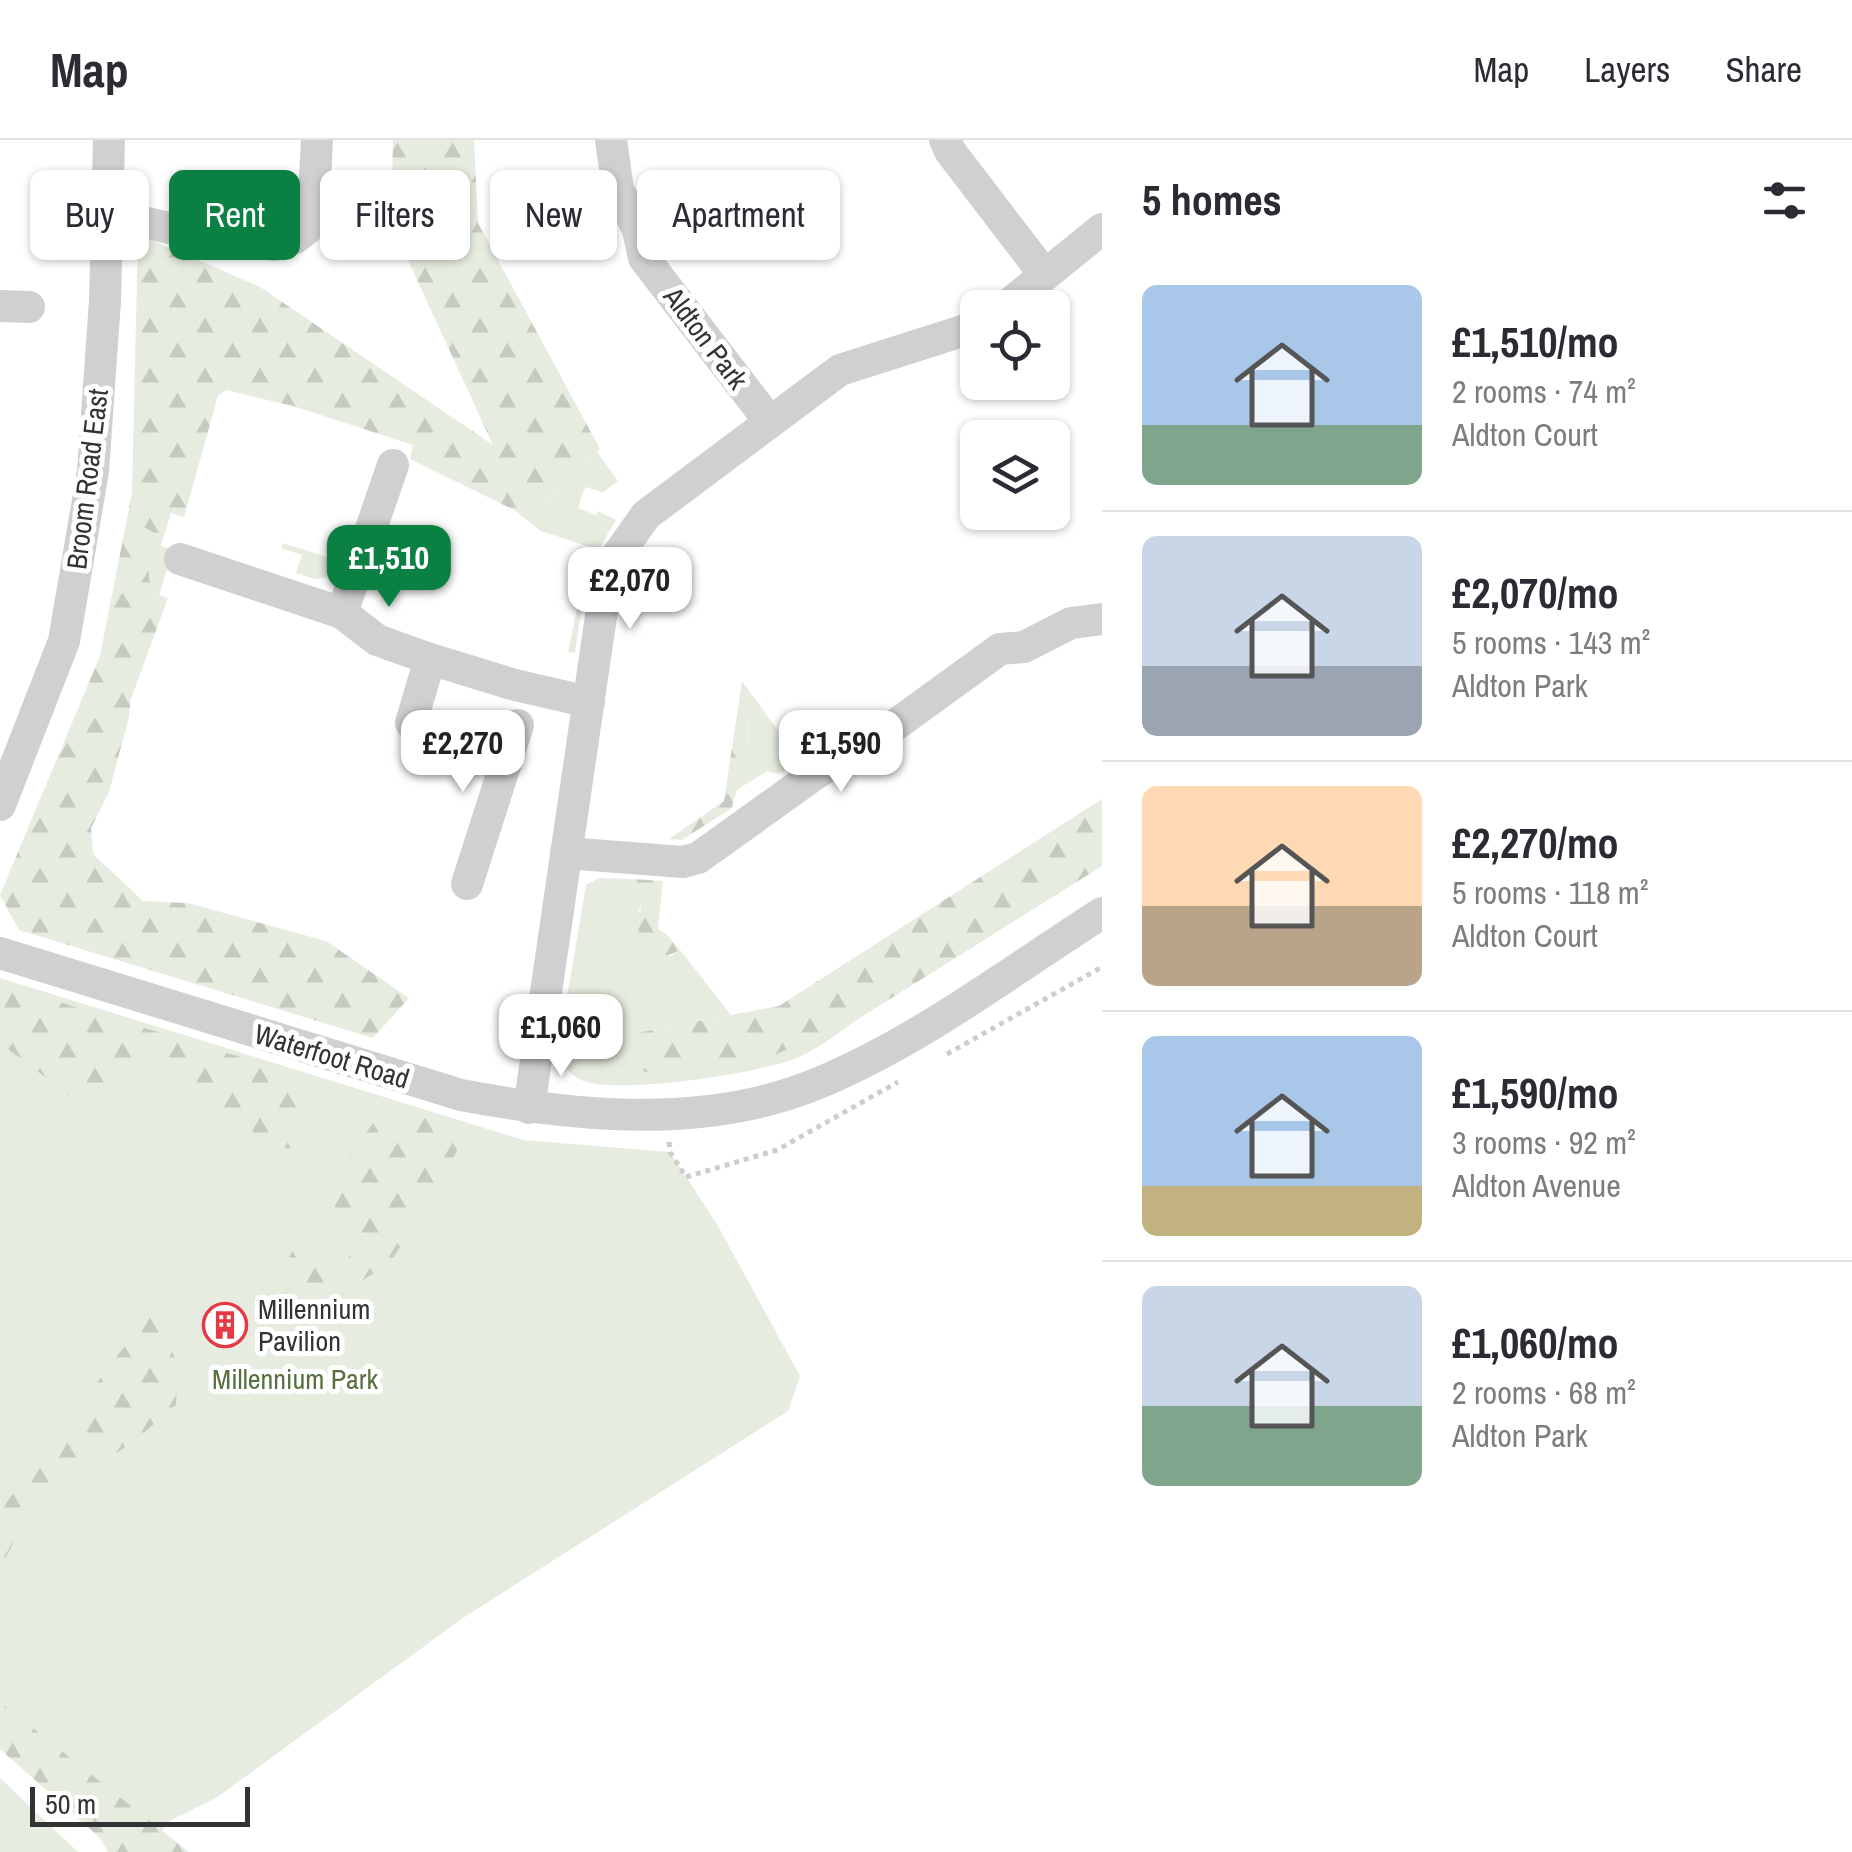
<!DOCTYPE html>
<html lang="en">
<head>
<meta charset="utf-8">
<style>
  :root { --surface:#fff; --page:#f7f7f7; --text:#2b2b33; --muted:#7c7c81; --line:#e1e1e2; --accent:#0b8043 }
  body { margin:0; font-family:"Archivo Narrow",sans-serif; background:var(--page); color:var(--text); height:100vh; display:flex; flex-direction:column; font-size:38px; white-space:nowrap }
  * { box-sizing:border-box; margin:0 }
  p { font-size:32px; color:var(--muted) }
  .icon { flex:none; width:55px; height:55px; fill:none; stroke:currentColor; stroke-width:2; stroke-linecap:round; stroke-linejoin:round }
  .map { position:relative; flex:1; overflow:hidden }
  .drawer { display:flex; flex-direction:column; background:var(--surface); width:750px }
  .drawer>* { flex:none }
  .guide { position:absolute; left:30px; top:30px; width:920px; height:90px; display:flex; gap:20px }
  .tools { position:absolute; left:960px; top:150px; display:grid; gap:20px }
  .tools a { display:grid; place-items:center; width:110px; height:110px; border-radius:15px; background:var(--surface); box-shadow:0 2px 8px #0004; font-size:50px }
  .scale { position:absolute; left:30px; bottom:25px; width:220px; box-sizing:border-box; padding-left:10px; border:5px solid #333; border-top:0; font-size:28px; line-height:35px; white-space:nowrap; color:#333; -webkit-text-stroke:8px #fff; paint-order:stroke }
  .price { position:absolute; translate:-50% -85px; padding:0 22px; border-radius:20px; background:#fff; color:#222; font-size:32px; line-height:65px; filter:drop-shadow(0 2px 5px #0008) }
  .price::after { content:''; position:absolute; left:50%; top:60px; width:30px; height:22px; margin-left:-15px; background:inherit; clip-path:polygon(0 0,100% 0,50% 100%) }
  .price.active { background:var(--accent); color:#fff }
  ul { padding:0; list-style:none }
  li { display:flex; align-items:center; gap:30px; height:250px; padding:0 40px }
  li+li { border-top:2px solid var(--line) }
  li span { display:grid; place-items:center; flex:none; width:280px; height:200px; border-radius:15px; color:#555 }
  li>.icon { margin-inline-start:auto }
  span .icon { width:120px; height:120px; fill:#fffc; stroke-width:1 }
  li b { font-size:42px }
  h2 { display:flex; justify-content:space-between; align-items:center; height:120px; padding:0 40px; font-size:42px }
  .pill { padding:0 35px; border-radius:15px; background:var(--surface); box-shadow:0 2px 8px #0004; font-size:35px; line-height:90px }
  .pill.active { background:var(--accent); color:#fff }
  header { display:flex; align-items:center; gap:60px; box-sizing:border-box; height:140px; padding:0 50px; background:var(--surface); border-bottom:2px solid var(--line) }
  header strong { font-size:48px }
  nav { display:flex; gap:55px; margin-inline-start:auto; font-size:35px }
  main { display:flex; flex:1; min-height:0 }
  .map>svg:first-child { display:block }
</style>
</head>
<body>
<header>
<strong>Map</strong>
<nav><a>Map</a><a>Layers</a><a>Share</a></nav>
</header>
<main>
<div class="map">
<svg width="1102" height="1712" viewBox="0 0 1102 1712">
  <defs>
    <pattern id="forest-firs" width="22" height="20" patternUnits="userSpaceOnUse" patternTransform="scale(2.5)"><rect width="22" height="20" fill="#e6ecdf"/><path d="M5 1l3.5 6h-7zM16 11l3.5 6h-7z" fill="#c6cbc0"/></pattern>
  </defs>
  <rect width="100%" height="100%" fill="#fff"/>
  <g fill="#e6ecdf">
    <path d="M597,312L618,341L603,352L585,347L578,368L596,375L598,371L616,380C586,427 583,459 575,513L568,512L590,407L541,391L514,370L547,361Z"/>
    <path d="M137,383L163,398L161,406L173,410L159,455L151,452L145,400Z"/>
    <path d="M283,403L339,421L328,437L315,439L296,433L302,415L281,408Z"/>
    <path d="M758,563L799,620L836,597L839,605L794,633L790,627L778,634L767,631L735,651L744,633L750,572Z"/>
    <path d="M599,738L633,739L641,762L639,771L670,817L680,810L731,875L636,893L777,914L866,874C845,887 824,906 801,916C767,933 613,956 581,940C568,934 563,924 558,911L586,745Z"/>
    <path d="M0,838L523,1000L670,1012L718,1086L800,1236L788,1271L463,1478L216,1658L169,1681L162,1691L0,1571Z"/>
    <path d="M0,1638L78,1712H0Z"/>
  </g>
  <g fill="url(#forest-firs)">
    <path d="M393,0H474L478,83L600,309L547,361L514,370L410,319L413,305L293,266L226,250L218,256L184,377L171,373L163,398L138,384L145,400L151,452L168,458L131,559L129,577L109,652L91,688L93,714L143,761L188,763L326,801L409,858L373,898L19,790L0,755L100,516L132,353L138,94L260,147L493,305L391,83Z"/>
    <path d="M742,541L758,563C743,580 749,607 745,628C742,642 734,653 732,668L682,700L669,699L724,661Z"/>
    <path d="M1102,659V726L866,874L777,914L649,933L638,929L636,893L779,866Z"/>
    <path d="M633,739L663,741L658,789L666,794L680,810C664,820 646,816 640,797C636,786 641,774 641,763C640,756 635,747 633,739Z"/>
    <path d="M0,844L293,933L313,948V973L292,1008H276L145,916L98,977L0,903Z"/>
    <path d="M402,970L472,986L391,1122L280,1194L259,1162L297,1105L336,1131L367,1097L323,1056L377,977Z"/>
    <path d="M155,1166L185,1189L170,1206L178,1226L176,1265C164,1275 152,1286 140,1296C86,1338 27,1362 0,1430V1371Z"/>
    <path d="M0,1562L189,1712H108L100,1698L0,1609Z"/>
  </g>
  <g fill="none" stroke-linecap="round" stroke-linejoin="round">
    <g stroke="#cdcdcd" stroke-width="5" stroke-dasharray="5 5" stroke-linecap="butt">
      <path d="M947,914L1102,827"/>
      <path d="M669,1002L670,1012L686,1037L777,1010L898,942"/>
    </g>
    <g stroke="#d0d0d0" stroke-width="32">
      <path d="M611,0L618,49L638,90L644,118L770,282"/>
      <path d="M945,0L950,11L1044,134"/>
      <path d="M109,74L186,92L274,105L295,98L308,88L313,75L317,0"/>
      <path d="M0,166L29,167"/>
      <path d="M1004,168L1102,89"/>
      <path d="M180,419L342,473L377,500L430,519L515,545L589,562"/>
      <path d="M342,473L393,325"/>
      <path d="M430,519L411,583L508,614"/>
      <path d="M0,665L64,501L93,331L105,161L109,0"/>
      <path d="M566,713L683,722L698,718L818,632L869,604L1000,509L1024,507L1071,483L1102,479"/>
      <path d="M467,744L518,585"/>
      <path d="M0,813L461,955C578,977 708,990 821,942C921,900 1011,831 1102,773"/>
      <path d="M529,968L604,456L617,416L646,375L840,230L978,186"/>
    </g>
  </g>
  <defs>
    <symbol id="building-ring" viewBox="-11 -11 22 22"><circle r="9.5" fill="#fff" stroke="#e63946" stroke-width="1.5"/><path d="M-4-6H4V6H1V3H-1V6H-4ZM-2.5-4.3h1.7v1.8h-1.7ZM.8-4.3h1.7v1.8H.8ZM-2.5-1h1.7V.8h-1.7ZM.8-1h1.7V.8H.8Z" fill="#e63946"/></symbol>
  </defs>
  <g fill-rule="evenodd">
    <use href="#building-ring" x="200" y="1160" width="50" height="50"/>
  </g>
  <g text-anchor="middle" stroke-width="10" stroke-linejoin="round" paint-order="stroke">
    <g font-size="28" fill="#333" stroke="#fff">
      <text transform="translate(706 198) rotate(53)" y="10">Aldton Park</text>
      <text transform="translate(87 339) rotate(-83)" y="10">Broom Road East</text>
      <text transform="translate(332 916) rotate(17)" y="10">Waterfoot Road</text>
    </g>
    <g font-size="28" fill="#333" stroke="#fff" text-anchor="start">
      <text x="258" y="1179">Millennium<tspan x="258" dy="32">Pavilion</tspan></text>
    </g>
    <g font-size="28" fill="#56703f" stroke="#fff">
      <text x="295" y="1249">Millennium Park</text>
    </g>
  </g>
</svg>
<div class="tools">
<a><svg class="icon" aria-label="locate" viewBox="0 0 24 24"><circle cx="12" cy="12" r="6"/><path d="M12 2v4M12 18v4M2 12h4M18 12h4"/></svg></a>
<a><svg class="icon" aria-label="layers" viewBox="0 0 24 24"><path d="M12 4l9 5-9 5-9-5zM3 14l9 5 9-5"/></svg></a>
</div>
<div class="scale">50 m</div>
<b class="price active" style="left:389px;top:470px">£1,510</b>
<b class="price" style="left:630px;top:492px">£2,070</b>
<b class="price" style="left:463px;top:655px">£2,270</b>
<b class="price" style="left:841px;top:655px">£1,590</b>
<b class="price" style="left:561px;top:939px">£1,060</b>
<div class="guide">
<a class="pill">Buy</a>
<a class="pill active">Rent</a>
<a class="pill">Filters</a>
<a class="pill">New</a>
<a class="pill">Apartment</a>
</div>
</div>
<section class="drawer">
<h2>5 homes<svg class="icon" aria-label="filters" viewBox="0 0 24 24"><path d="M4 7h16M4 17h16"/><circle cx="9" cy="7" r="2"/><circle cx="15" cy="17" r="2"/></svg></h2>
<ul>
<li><span style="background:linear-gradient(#a9c7e8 70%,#7fa58c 0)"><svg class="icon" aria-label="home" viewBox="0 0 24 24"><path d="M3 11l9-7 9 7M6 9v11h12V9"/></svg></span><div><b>£1,510/mo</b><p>2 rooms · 74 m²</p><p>Aldton Court</p></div></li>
<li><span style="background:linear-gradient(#c9d6e8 65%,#9aa5b1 0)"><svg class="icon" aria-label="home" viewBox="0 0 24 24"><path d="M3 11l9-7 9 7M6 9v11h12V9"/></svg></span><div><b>£2,070/mo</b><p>5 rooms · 143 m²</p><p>Aldton Park</p></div></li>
<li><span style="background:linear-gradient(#ffd9b3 60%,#b9a48a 0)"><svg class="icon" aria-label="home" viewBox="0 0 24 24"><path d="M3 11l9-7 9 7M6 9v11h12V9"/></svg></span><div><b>£2,270/mo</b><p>5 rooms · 118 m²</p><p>Aldton Court</p></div></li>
<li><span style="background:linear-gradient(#a9c7e8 75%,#c2b280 0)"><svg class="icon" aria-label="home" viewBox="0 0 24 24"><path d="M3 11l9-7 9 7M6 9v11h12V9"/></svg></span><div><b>£1,590/mo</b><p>3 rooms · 92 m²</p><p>Aldton Avenue</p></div></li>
<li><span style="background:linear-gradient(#c9d6e8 60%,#7fa58c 0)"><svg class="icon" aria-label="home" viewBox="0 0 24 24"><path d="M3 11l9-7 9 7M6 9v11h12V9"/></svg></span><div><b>£1,060/mo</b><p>2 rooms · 68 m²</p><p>Aldton Park</p></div></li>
</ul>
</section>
</main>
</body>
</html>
